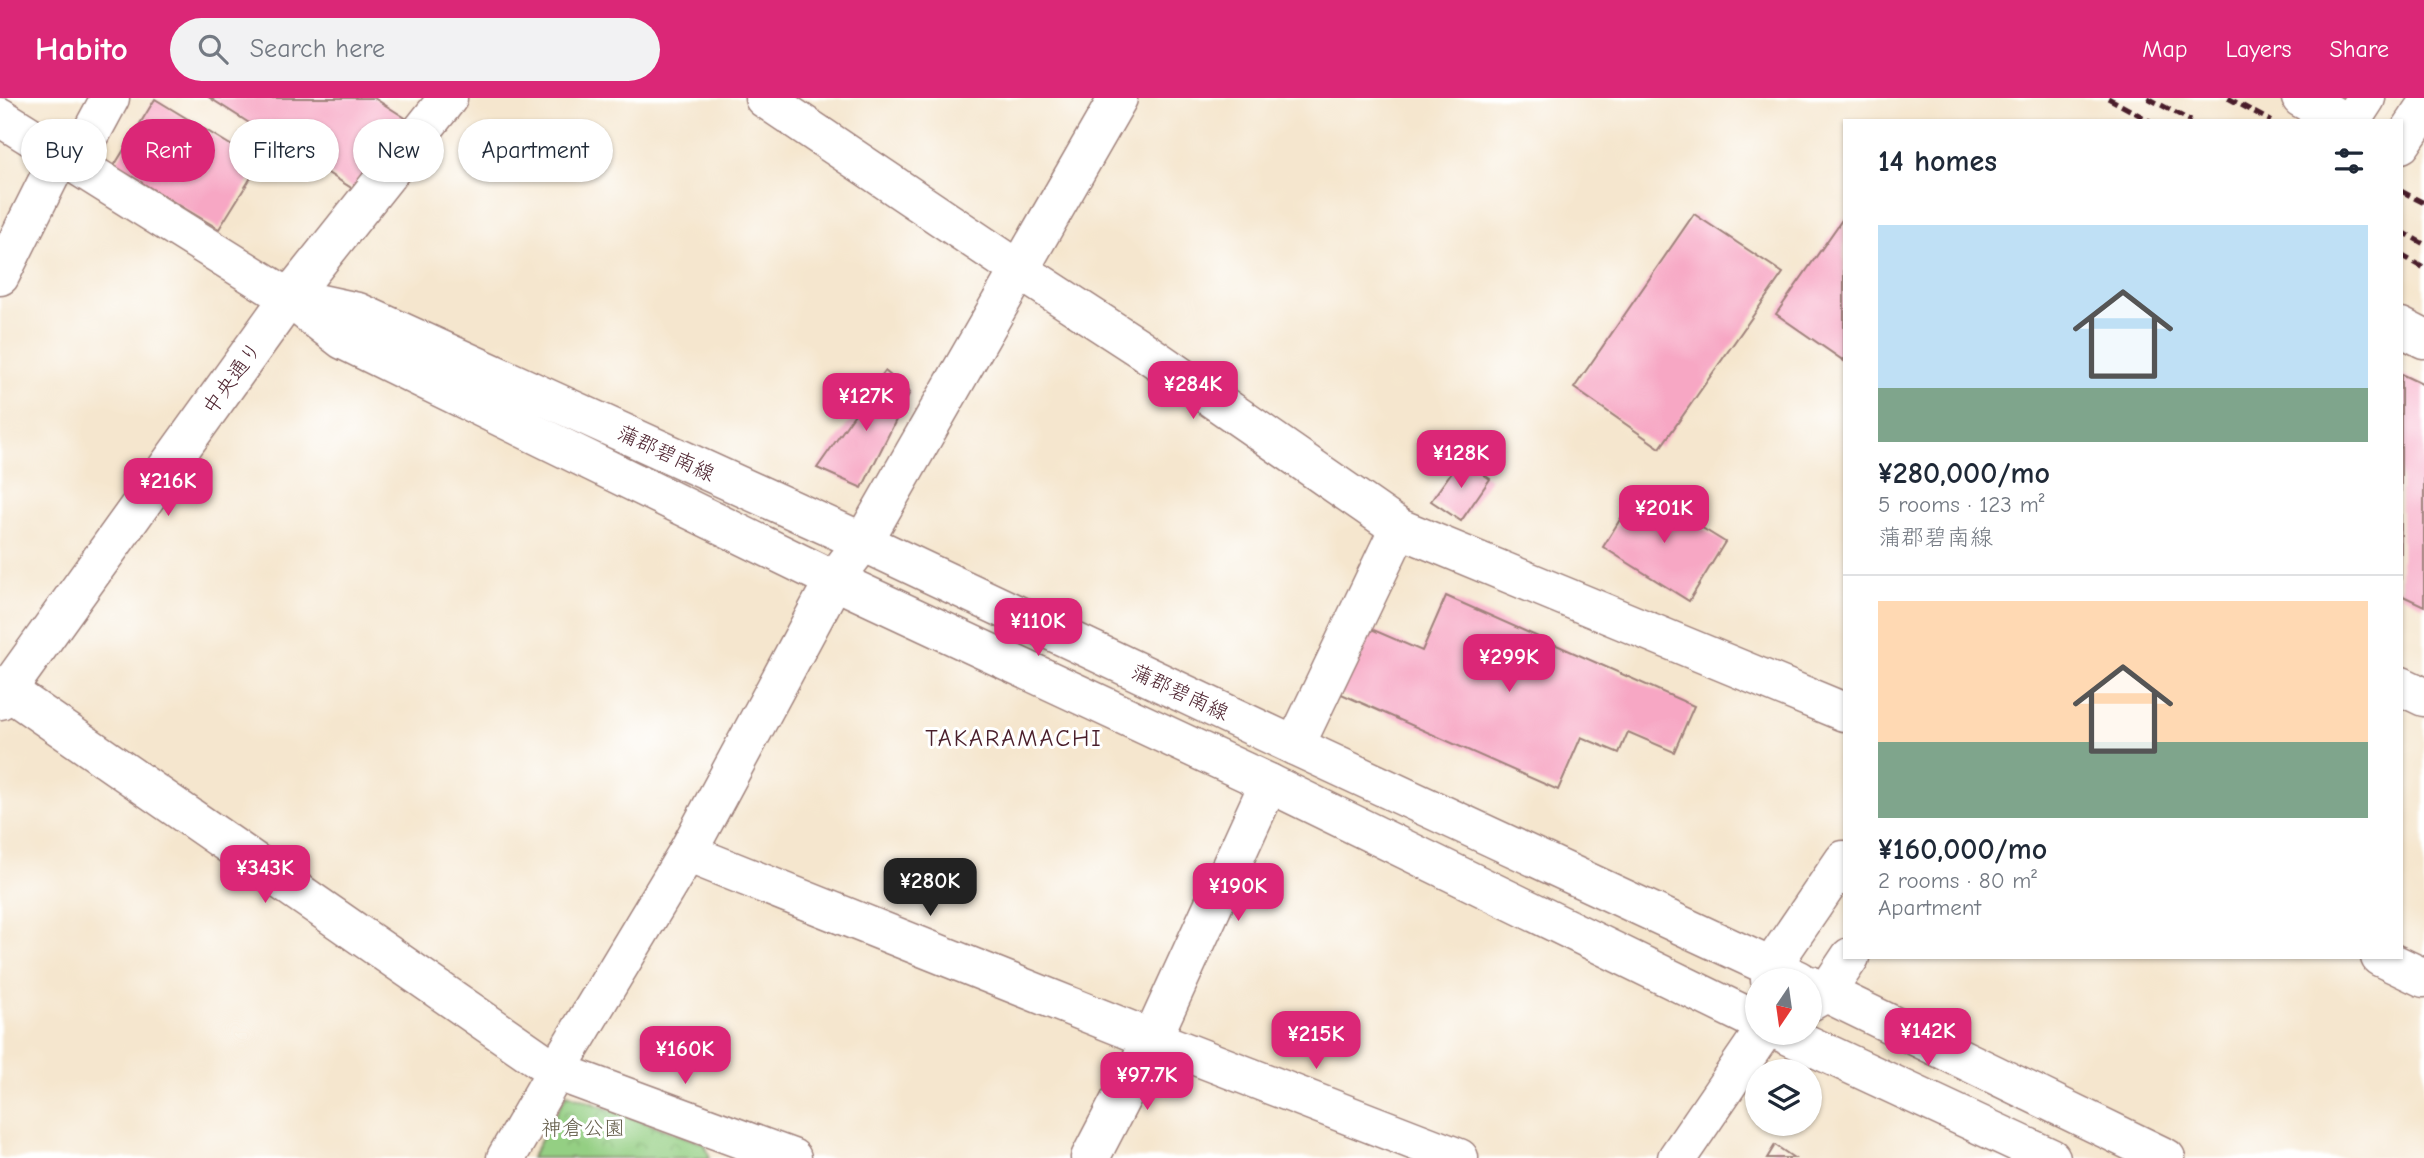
<!DOCTYPE html>
<html lang="en">
<head>
<meta charset="utf-8">
<style>
  :root { --surface:#fff; --page:#f2f2f3; --text:#1f2937; --muted:#747a83; --line:#e0e1e3; --accent:#db2777 }
  body { margin:0; font-family:"Comic Neue","Klee One",sans-serif; background:var(--page); color:var(--text); height:100vh; display:flex; flex-direction:column; font-size:26px; white-space:nowrap }
  * { box-sizing:border-box; margin:0 }
  p { font-size:23px; color:var(--muted) }
  .icon { flex:none; width:38px; height:38px; fill:none; stroke:currentColor; stroke-width:2; stroke-linecap:round; stroke-linejoin:round }
  .map { position:relative; flex:1; overflow:hidden }
  .side { position:absolute; left:1843px; top:21px; width:560px; height:840px; display:flex; flex-direction:column; background:var(--surface); border-radius:0px; box-shadow:0 2px 5px #0004 }
  .side>* { flex:none }
  .top-card { position:absolute; left:21px; top:21px; width:665px; height:63px; display:flex; gap:14px }
  .needle { width:46px; rotate:193deg }
  .buttons { position:absolute; left:1745px; top:870px; display:grid; gap:14px }
  .buttons a { display:grid; place-items:center; width:77px; height:77px; border-radius:50%; background:var(--surface); box-shadow:0 2px 5px #0004; font-size:35px }
  .price { position:absolute; translate:-50% -60px; padding:0 16px; border-radius:14px; background:var(--accent); color:#fff; font-size:23px; line-height:46px; filter:drop-shadow(0 2px 4px #0008) }
  .price::after { content:''; position:absolute; left:50%; top:42px; width:21px; height:16px; margin-left:-10px; background:inherit; clip-path:polygon(0 0,100% 0,50% 100%) }
  .price.current { background:#222; color:#fff }
  ul { padding:0; list-style:none }
  li { display:grid; align-content:center; gap:14px; height:371px; padding:0 35px }
  li+li { border-top:2px solid var(--line) }
  li span { display:grid; place-items:center; height:217px; border-radius:0px; color:#555 }
  li>.icon { margin-inline-start:auto }
  span .icon { width:126px; height:126px; fill:#fffc; stroke-width:1 }
  li b { font-size:30px }
  h2 { display:flex; justify-content:space-between; align-items:center; height:84px; padding:0 35px; font-size:30px }
  .chip { padding:0 24px; border-radius:32px; background:var(--surface); box-shadow:0 2px 5px #0004; font-size:24px; line-height:63px }
  .chip.current { background:var(--accent); color:#fff }
  header { display:flex; align-items:center; gap:42px; box-sizing:border-box; height:98px; padding:0 35px; background:var(--accent); color:#fff }
  header strong { font-size:33px }
  nav { display:flex; gap:38px; margin-inline-start:auto; font-size:24px }
  .search { width:490px; height:63px; background:var(--page); display:flex; align-items:center; gap:18px; box-sizing:border-box; padding:0 24px; border-radius:38px; color:var(--muted); font-size:26px }
  .map>svg:first-child { display:block }
</style>
</head>
<body>
<header>
<strong>Habito</strong>
<div class="search"><svg class="icon" aria-label="search" viewBox="0 0 24 24"><circle cx="10" cy="10" r="6"/><path d="M15 15l6 6"/></svg>Search here</div>
<nav><a>Map</a><a>Layers</a><a>Share</a></nav>
</header>
<div class="map">
<svg width="2424" height="1060" viewBox="0 0 2424 1060">
  <defs>
    <pattern id="park-crowns" width="20" height="18" patternUnits="userSpaceOnUse" patternTransform="scale(1.75)"><rect width="20" height="18" fill="#94cf83"/><path d="M2 6a3 3 0 1 1 6 0M12 15a3 3 0 1 1 6 0" fill="none" stroke="#81b171"/></pattern>
  </defs>
  <rect width="100%" height="100%" fill="#fff"/>
  <filter id="ink" filterUnits="userSpaceOnUse"><feTurbulence type="fractalNoise" baseFrequency=".0143" numOctaves="2"/><feDisplacementMap in="SourceGraphic" scale="14" xChannelSelector="R" yChannelSelector="G"/><feConvolveMatrix kernelMatrix="1 2 1 2 8 2 1 2 1" color-interpolation-filters="sRGB"/></filter>
  <filter id="wash" filterUnits="userSpaceOnUse"><feTurbulence type="fractalNoise" baseFrequency=".00686" numOctaves="4" result="noise"/><feDisplacementMap in="SourceGraphic" scale="28" xChannelSelector="R" yChannelSelector="G"/><feGaussianBlur stdDeviation="1.57" result="paint"/><feColorMatrix in="noise" values="0 0 0 0 0 0 0 0 0 0 0 0 0 0 0 0 0 1.4 0 .05"/><feComposite in="paint" operator="in"/></filter>
  <g filter="url(#wash)">
    <rect width="100%" height="100%" fill="#f5e6ce"/>
    <path fill="url(#park-crowns)" stroke="#6f7757" stroke-width="2" d="M567,996L705,1046L710,1060H531Z"/>
    <g id="blocks">
      <g fill="#f7a7c4">
        <path d="M210,0H374L407,21L361,96Z"/>
        <path d="M155,1L260,65L219,131L114,68Z"/>
        <path d="M1694,116L1783,175L1660,350L1574,290Z"/>
        <path d="M1844,119V263L1776,216Z"/>
        <path d="M885,273L910,294L862,390L817,370Z"/>
        <path d="M2401,276L2424,287V508L2401,497Z"/>
        <path d="M1461,361L1490,381L1461,423L1431,403Z"/>
        <path d="M1639,391L1725,444L1689,503L1603,449Z"/>
        <path d="M1446,498L1694,608L1674,654L1628,634L1619,655L1581,639L1558,692L1339,595L1369,530L1422,553Z"/>
        <path d="M1775,1047L1794,1060H1767Z"/>
      </g>
    </g>
  </g>
  <g filter="url(#ink)">
    <use href="#blocks" fill-opacity="0" stroke="#a0827c" stroke-width="2"/>
    <g fill="none" stroke-linecap="round" stroke-linejoin="round">
      <defs>
        <g id="street">
          <path d="M764,0L1018,171L1141,251L1399,430L1844,614"/>
          <path d="M2301,0L2343,23"/>
          <path d="M75,65L110,0"/>
          <path d="M0,178L61,56"/>
          <path d="M2401,229L2424,241"/>
          <path d="M2401,588L2424,599"/>
          <path d="M8,593L556,973L792,1060"/>
          <path d="M0,602L289,200"/>
          <path d="M1295,648L1399,430"/>
          <path d="M687,755L1152,941L1459,1060"/>
          <path d="M2380,859L2424,880"/>
          <path d="M506,1060L556,973L687,755L834,482L863,444L1118,0"/>
          <path d="M1090,1060L1152,941L1269,685"/>
        </g>
        <g id="secondary">
          <path d="M0,19L289,200L343,242L834,482L1269,685L1757,923"/>
          <path d="M2351,23L2366,0"/>
          <path d="M2401,46L2424,12"/>
          <path d="M289,200L448,0"/>
          <path d="M298,201L358,214L863,444L1295,648L1799,882"/>
          <path d="M1770,882L1771,869L1844,762"/>
          <path d="M1810,887L2166,1060"/>
          <path d="M1810,904L1826,895L1850,859"/>
          <path d="M1781,934L2051,1060"/>
          <path d="M1677,1060L1763,934"/>
        </g>
      </defs>
      <use href="#street" stroke="#a0827c" stroke-width="41"/>
      <use href="#secondary" stroke="#a0827c" stroke-width="41"/>
      <use href="#street" stroke="#fff" stroke-width="38"/>
      <use href="#secondary" stroke="#fff" stroke-width="38"/>
      <g stroke="#4a1f2b" stroke-width="5" stroke-dasharray="10 5" stroke-linecap="butt">
        <path d="M2108,0L2150,23"/>
        <path d="M2148,0L2191,23"/>
        <path d="M2228,0L2271,23"/>
        <path d="M2401,93L2424,105"/>
        <path d="M2401,133L2424,146"/>
        <path d="M2401,157L2424,170"/>
      </g>
    </g>
  </g>
  <g text-anchor="middle" stroke-width="6" stroke-linejoin="round" paint-order="stroke">
    <g font-size="21" fill="#4a1f2b" stroke="#fff">
      <text transform="translate(232 280) rotate(-54)" y="7">中央通り</text>
      <text transform="translate(666 355) rotate(25)" y="7">蒲郡碧南線</text>
      <text transform="translate(1180 594) rotate(25)" y="7">蒲郡碧南線</text>
    </g>
    <g font-size="21" fill="#645d4a" stroke="#fff">
      <text x="583" y="1037">神倉公園</text>
    </g>
    <g font-size="24" letter-spacing="2" fill="#4a1f2b" stroke="#fff">
      <text x="1014" y="648">TAKARAMACHI</text>
    </g>
  </g>
</svg>
<div class="buttons">
<a><svg class="needle" viewBox="-14 -14 28 28"><path d="M0-13l5 13h-10z" fill="#e53935"/><path d="M0 13l5-13h-10z" fill="#747a83"/></svg></a>
<a><svg class="icon" aria-label="layers" viewBox="0 0 24 24"><path d="M12 4l9 5-9 5-9-5zM3 14l9 5 9-5"/></svg></a>
</div>
<b class="price" style="left:1193px;top:323px">¥284K</b>
<b class="price" style="left:866px;top:335px">¥127K</b>
<b class="price" style="left:1461px;top:392px">¥128K</b>
<b class="price" style="left:168px;top:420px">¥216K</b>
<b class="price" style="left:1664px;top:447px">¥201K</b>
<b class="price" style="left:1038px;top:560px">¥110K</b>
<b class="price" style="left:1509px;top:596px">¥299K</b>
<b class="price" style="left:265px;top:807px">¥343K</b>
<b class="price current" style="left:930px;top:820px">¥280K</b>
<b class="price" style="left:1238px;top:825px">¥190K</b>
<b class="price" style="left:1928px;top:970px">¥142K</b>
<b class="price" style="left:1316px;top:973px">¥215K</b>
<b class="price" style="left:685px;top:988px">¥160K</b>
<b class="price" style="left:1147px;top:1014px">¥97.7K</b>
<div class="top-card">
<a class="chip">Buy</a>
<a class="chip current">Rent</a>
<a class="chip">Filters</a>
<a class="chip">New</a>
<a class="chip">Apartment</a>
</div>
<section class="side">
<h2>14 homes<svg class="icon" aria-label="filters" viewBox="0 0 24 24"><path d="M4 7h16M4 17h16"/><circle cx="9" cy="7" r="2"/><circle cx="15" cy="17" r="2"/></svg></h2>
<ul>
<li><span style="background:linear-gradient(#bfe0f5 75%,#7fa58c 0)"><svg class="icon" aria-label="home" viewBox="0 0 24 24"><path d="M3 11l9-7 9 7M6 9v11h12V9"/></svg></span><div><b>¥280,000/mo</b><p>5 rooms · 123 m²</p><p>蒲郡碧南線</p></div></li>
<li><span style="background:linear-gradient(#ffd9b3 65%,#7fa58c 0)"><svg class="icon" aria-label="home" viewBox="0 0 24 24"><path d="M3 11l9-7 9 7M6 9v11h12V9"/></svg></span><div><b>¥160,000/mo</b><p>2 rooms · 80 m²</p><p>Apartment</p></div></li>
</ul>
</section>
</div>
</body>
</html>
